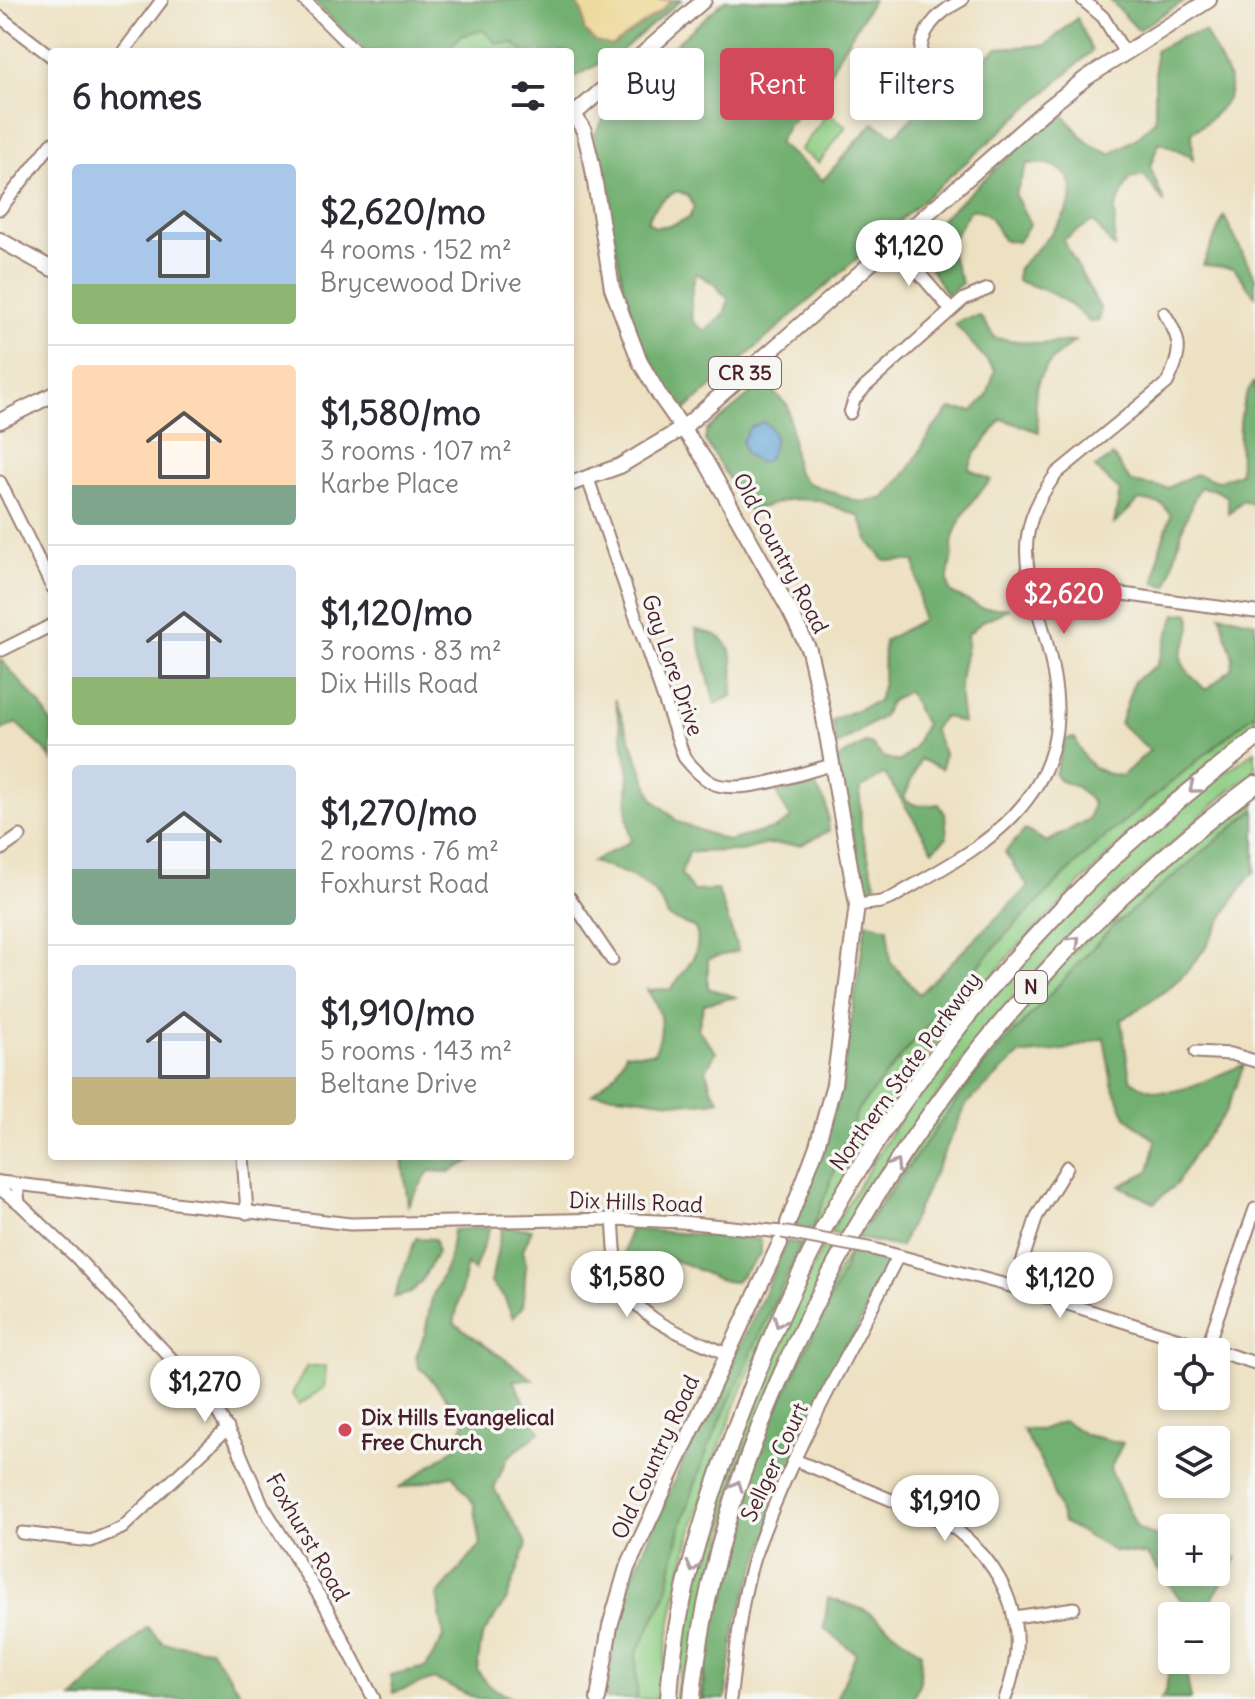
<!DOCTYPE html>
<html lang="en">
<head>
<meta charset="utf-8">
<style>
  :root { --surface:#fff; --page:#f7f7f7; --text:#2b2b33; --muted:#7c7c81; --line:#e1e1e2; --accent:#d1495b }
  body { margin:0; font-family:Delius,sans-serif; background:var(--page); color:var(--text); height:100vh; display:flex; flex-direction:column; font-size:30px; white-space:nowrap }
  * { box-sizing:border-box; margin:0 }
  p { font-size:26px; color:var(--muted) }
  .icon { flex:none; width:44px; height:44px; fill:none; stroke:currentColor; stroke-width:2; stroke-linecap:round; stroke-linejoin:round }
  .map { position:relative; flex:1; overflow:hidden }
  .side { position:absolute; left:48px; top:48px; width:526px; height:1112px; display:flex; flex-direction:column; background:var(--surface); border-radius:8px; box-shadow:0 4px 12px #0003 }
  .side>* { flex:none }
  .banner { position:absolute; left:598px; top:48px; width:536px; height:72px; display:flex; gap:16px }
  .controls { position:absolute; left:1158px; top:1338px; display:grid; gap:16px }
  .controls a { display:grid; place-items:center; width:72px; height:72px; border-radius:8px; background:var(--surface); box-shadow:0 4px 12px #0003; font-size:40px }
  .price { position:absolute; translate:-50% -68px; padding:0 18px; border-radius:28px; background:#fff; color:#222; font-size:26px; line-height:52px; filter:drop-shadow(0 2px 4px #0008) }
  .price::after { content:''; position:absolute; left:50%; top:48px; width:24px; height:18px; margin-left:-12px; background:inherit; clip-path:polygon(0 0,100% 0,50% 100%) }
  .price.selected { background:var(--accent); color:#fff }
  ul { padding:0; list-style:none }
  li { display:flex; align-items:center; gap:24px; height:200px; padding:0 24px }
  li+li { border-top:2px solid var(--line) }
  li span { display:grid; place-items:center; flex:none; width:224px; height:160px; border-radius:8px; color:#555 }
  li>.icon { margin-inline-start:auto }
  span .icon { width:96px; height:96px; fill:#fffc; stroke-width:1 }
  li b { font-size:34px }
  h2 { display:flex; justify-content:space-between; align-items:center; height:96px; padding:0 24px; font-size:34px }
  .chip { padding:0 28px; border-radius:8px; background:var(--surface); box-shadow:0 4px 12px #0003; font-size:28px; line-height:72px }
  .chip.selected { background:var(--accent); color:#fff }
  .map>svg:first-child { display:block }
</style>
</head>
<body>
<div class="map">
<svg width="1255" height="1699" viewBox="0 0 1255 1699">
  <rect width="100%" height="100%" fill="#f6f6f2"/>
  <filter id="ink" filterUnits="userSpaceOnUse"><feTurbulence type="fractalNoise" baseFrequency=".0125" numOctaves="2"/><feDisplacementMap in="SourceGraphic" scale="16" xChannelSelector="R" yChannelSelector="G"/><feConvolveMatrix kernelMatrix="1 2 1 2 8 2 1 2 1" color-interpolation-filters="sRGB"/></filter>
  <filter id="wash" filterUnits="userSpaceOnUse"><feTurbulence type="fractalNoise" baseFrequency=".006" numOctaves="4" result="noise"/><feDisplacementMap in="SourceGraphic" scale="32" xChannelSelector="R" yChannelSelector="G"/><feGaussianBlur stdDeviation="1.8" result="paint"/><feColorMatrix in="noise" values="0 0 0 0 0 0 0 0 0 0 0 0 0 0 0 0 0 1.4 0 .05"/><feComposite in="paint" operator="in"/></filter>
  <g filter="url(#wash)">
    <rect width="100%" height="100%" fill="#ede1c2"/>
    <g fill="#8ecd83" stroke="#6c7657" stroke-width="2">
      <path d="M483,29L496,43H513L526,52H446L460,36Z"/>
      <path d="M828,113L846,126L819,163L800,150Z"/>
      <path d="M1255,713V730L1141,822L1013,952L939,1038L871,1140L818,1231L812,1230L858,1109L915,1040L1006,934L1094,846Z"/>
      <path d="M1255,751V773L1235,786C1162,851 1087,915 1022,988C954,1065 900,1150 842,1235L830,1233C883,1144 938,1054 1006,976C1076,894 1167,812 1255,751Z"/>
      <path d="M1255,792V809L1112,927L975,1075L857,1238L928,1127L1032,997L1091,933L1154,875Z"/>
      <path d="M801,1244L812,1246C787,1297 759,1347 738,1399C698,1496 670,1595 660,1699H637L636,1655L666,1595L680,1528L708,1448Z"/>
      <path d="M822,1248L837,1251L740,1462L689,1699H676L685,1628L708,1533L731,1460L765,1368Z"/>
      <path d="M848,1253L844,1271L707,1641L703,1699H700L705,1640L724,1549L756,1448L791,1368Z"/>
      <path d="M307,1366H326L324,1388L299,1405L292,1394Z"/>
    </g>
    <g fill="#72b071" stroke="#5e684e" stroke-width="2" fill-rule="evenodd">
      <path d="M312,0H574L583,14L612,46L661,11L672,0H681L620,52L570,80V52H526L513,43H496L483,30L460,36L446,52H366Z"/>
      <path d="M725,0H873L838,57L821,90L788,125L778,143L823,180L873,123L895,135L922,108L998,48L1046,45L1077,18L1092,51L685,410L672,397L631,324L594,135L618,96ZM678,191L688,196L694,207L689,218L672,225L655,227L647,221C654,207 663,196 678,191ZM696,273L714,284L729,300L723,316L705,331L693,322C689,304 691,290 696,273Z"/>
      <path d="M1110,0H1186L1138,30Z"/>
      <path d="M1205,32C1211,45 1228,70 1230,84C1233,102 1206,124 1192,132L1193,160L1187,154L1159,142L1150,167L1165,204L1144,175L1130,178L1115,208L1114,248L1093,221L1063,240L1100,308L1099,321L1089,322C1070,300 1045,288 1017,281L1018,268C1038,248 1095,198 1062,171C1050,162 1042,163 1027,164L1015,195L1030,224L1018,242L1003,240C994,224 990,208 970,210L948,247L962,283L947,295L919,250L928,231L1040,128L1064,116L1088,143L1110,154L1138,137L1155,120V51L1183,36Z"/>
      <path d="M1224,216L1255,278V296L1234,268L1203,265Z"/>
      <path d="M980,316L995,338L1040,344L1075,341C1036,371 1030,383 1039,432L1002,419L975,454L969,469L991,480C975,496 960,516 953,538C951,544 953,551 952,557C949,573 945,578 951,593L982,608H1011L983,621L967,635C969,647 964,657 962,669C958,687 960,705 963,723L944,716L933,729L944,753L942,769L920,759L904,798C914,808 926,806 939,804L945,814L947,837L933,850L885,774L860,789L861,830L876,887H864L836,760L865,743L872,745L883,757L899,762L913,749L925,725L908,691L890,702L882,717L836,746L832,720L878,701L883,683L884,641L922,620L915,561H885L869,542L859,516L818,500L791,499L748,511L705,440L707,430L758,388L771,390L788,406L796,470L805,482L859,502L885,498L910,468L932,430L950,409L973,411L987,396L995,370L955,324L963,319Z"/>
      <path d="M1255,382V505L1242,500L1228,514V497L1215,490L1200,487C1183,518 1176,552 1168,586L1155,583L1160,548L1171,515L1162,504L1139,500L1114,524L1120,491L1095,468L1113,456L1131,482L1168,488L1195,474L1218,481L1240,473C1240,448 1235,399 1255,382Z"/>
      <path d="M1190,613C1197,656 1157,646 1206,690L1231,669L1233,658L1220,614L1255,622V713L1094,846L1006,934L915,1040L858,1109L812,1230L793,1226L841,1091L866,922L888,928L890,961L919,994L1028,887L1005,852L1025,830L1047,842L1089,819L1093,803L1077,787L1060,781L1055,774L1065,739L1075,738C1084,763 1096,774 1122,776L1150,750L1120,724L1134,681L1157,665L1176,614Z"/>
      <path d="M696,629C702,632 709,632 715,635C738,645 734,676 732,696L715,704Z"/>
      <path d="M0,659L41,705L52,725V760L44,749L16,723L0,731Z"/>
      <path d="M615,699L653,799L678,822L728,841L776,828L791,819L776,793L815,786L826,803L829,831L801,845L767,844L742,851L689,852L681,874L693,891L718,890L738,951L708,959V988L736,997L704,1004L698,1029L716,1052L706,1070L711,1088L720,1100C680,1110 634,1092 592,1094L616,1073L626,1053H654C666,1029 662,1010 647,990L671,989C685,969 705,952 695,928L668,917C657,881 624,872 592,862L631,841L627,816L629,773Z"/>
      <path d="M1255,809V871C1227,901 1214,942 1187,971C1168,991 1145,1005 1121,1020L1130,1079C1168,1109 1206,1077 1244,1065L1225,1113L1193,1155L1177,1183L1154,1203L1120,1186L1149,1171L1156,1141L1126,1117L1112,1084L1104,1038L1064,1050L1019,1055L966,1105L900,1247L857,1238L975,1075L1112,927Z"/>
      <path d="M402,1156H480L449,1172L429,1171L408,1205Z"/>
      <path d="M490,1227L474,1271L467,1264L454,1323L534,1380H513L540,1432L507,1458L494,1489L527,1544L507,1599L482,1636L477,1670L489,1686L513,1699H477L434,1679L393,1693L390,1675L426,1667L444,1637L437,1595L481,1545L474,1504L453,1475L398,1489L455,1448L465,1421L426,1373L419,1368L416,1357L425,1333L432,1297L449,1260L453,1230Z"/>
      <path d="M502,1227L532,1229L523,1250L526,1264L523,1307L513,1318L504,1297L491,1283Z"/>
      <path d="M631,1229L761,1240V1254L735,1282C712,1282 693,1263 668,1259L657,1267L650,1296C626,1275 617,1260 631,1229Z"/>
      <path d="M416,1238L435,1239L437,1252L423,1279L411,1293L394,1297Z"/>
      <path d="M787,1241L801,1244L708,1448L680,1528L666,1595L636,1655L637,1699H606L619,1614L627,1588L680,1468L756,1312Z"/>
      <path d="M848,1253L882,1259L888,1265L805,1434L736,1622L725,1699H703L707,1641L758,1449L844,1271Z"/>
      <path d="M1064,1421L1086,1435L1123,1443L1110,1469L1137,1528L1161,1539L1172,1540V1572H1216V1551L1237,1558L1202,1616H1193L1147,1555L1114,1551L1063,1522L1046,1471L1022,1429L1040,1430Z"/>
      <path d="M828,1598L865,1610L921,1652L920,1681L913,1699H836L856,1654L824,1628Z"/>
      <path d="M147,1627L163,1643L210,1649L245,1699H72Z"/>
      <path d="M1171,1662L1186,1671L1191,1699H1161L1165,1693Z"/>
    </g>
    <path fill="#eeda9e" stroke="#9c7c64" stroke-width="2" d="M574,0H672L661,11L612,46L596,42L584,30L583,14Z"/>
    <path fill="#65a5d8" stroke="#586282" stroke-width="2" d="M764,422C779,433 775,445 767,460L758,463L745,453L742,441L750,427Z"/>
  </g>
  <g filter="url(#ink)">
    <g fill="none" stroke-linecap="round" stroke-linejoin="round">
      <defs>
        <g id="minor">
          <path d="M304,0L356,52"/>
          <path d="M1083,0L1103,17L1125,53"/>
          <path d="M0,17L52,57"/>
          <path d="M123,52L162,0"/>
          <path d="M921,61C918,31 937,13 962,0"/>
          <path d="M0,209L52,143"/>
          <path d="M894,244L951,310"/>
          <path d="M850,413L854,400L865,387L964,299L988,289"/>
          <path d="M588,479L684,757C692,767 701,777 712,783C741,796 801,773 831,765"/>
          <path d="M0,482L52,587"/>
          <path d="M1036,603L1096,593H1115L1255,612"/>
          <path d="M2,650L52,625"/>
          <path d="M0,850L20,836"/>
          <path d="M570,898L612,960"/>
          <path d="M857,905L881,902L892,898C933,873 980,851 1013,816C1075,751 1060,688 1038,611C1031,586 1023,559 1028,533C1032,510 1043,491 1057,473L1167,383C1182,354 1183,341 1164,313"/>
          <path d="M1196,1052L1231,1054L1255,1061"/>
          <path d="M243,1156L247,1213"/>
          <path d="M0,1182L350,1224L613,1219L682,1222L782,1232"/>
          <path d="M17,1184L19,1203L76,1257L212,1402L238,1448L263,1506L325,1605L374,1699"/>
          <path d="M0,1189L19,1203"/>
          <path d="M613,1219C615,1240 614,1262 622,1281C639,1323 690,1337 727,1354"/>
          <path d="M873,1249L1014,1287L1255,1363"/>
          <path d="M1014,1287L1037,1216L1067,1167"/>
          <path d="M1207,1347L1255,1209"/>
          <path d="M795,1460L947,1523C1007,1565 1033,1628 1005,1699"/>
          <path d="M22,1533L91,1541L122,1528L228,1428"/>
          <path d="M1015,1617L1074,1608"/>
          <path d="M730,1699C737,1650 740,1596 757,1549C794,1447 850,1352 898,1256"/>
        </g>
        <g id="major">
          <path d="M574,114L584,131L592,164L612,288L640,362L660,396L705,460L790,611L809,650L822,707L857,905L834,1084L817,1146L788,1223"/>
          <path d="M570,118L704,0"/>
          <path d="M0,240L52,269"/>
          <path d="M0,421L52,395"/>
          <path d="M570,484L620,466L683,428L1049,107L1086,78L1209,0"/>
          <path d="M598,1699L610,1626L627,1568L780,1243"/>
        </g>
        <g id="highway">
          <path d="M669,1699C673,1612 701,1522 731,1441C764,1351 802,1260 853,1178C927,1059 1017,947 1120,851C1163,811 1209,776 1255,739"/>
          <path d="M692,1699C693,1679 697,1659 700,1639C710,1576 726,1517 748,1458C846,1189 1026,955 1255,784"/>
        </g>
      </defs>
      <use href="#minor" stroke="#9c8076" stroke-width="15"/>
      <use href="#major" stroke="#9c8076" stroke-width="18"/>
      <use href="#highway" stroke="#9c8076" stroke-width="20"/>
      <use href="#minor" stroke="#fff" stroke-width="11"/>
      <use href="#major" stroke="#fff" stroke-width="14"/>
      <use href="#highway" stroke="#fff" stroke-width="16"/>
      <defs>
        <path id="minor-bridge" d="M782,1232L873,1249"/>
      </defs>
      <use href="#minor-bridge" stroke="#9c8076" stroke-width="15" stroke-linecap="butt"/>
      <use href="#minor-bridge" stroke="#fff" stroke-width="11"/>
    </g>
    <defs><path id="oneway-chevron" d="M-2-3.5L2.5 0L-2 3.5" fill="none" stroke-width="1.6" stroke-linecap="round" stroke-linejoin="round" transform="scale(2)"/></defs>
    <g stroke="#ae9aa0">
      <use href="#oneway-chevron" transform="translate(1194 788) rotate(141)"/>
      <use href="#oneway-chevron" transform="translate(1075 941) rotate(-45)"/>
      <use href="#oneway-chevron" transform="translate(895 1165) rotate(-57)"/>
      <use href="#oneway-chevron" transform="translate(779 1322) rotate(114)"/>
      <use href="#oneway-chevron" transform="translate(737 1486) rotate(-70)"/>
      <use href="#oneway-chevron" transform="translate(693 1567) rotate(104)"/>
    </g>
  </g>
  <circle fill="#d1495b" stroke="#f6f6f2" stroke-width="3" cx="345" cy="1430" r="8"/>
  <g text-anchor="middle" stroke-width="7" stroke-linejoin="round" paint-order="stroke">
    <g fill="#f6f6f2" stroke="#7e6067" stroke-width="2">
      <rect x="709" y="357" width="72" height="32" rx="6"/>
      <rect x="1015" y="971" width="32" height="32" rx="6"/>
    </g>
    <g font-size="20" font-weight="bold" fill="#4a1f2b">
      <text x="745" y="380">CR 35</text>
      <text x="1031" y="994">N</text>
    </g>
    <g font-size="22" fill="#4a1f2b" stroke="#f6f6f2">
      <text transform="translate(781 553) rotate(62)" y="8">Old Country Road</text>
      <text transform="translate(673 665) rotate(71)" y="8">Gay Lore Drive</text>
      <text transform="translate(905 1071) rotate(-54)" y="8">Northern State Parkway</text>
      <text transform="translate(636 1202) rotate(2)" y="8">Dix Hills Road</text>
      <text transform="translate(655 1457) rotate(-65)" y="8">Old Country Road</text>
      <text transform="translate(774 1462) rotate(-65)" y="8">Sellger Court</text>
      <text transform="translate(308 1537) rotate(60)" y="8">Foxhurst Road</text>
    </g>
    <g font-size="22" font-weight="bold" fill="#4a1f2b" stroke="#f6f6f2" text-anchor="start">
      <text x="361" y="1425">Dix Hills Evangelical<tspan x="361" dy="25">Free Church</tspan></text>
    </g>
  </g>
</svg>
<div class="controls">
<a><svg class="icon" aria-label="locate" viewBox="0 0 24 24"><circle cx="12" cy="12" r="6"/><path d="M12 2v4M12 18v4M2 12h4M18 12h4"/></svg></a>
<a><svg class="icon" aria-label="layers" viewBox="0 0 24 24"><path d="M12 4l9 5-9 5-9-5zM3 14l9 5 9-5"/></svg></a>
<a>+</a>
<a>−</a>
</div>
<b class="price" style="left:909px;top:288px">$1,120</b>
<b class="price selected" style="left:1064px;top:636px">$2,620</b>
<b class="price" style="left:627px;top:1319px">$1,580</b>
<b class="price" style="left:1060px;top:1320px">$1,120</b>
<b class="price" style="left:205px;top:1424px">$1,270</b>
<b class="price" style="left:945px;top:1543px">$1,910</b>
<div class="banner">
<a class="chip">Buy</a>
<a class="chip selected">Rent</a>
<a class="chip">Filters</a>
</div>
<section class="side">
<h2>6 homes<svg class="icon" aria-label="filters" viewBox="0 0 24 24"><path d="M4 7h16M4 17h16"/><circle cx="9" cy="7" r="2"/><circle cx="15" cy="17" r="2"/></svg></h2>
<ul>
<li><span style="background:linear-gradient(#a9c7e8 75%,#8fb573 0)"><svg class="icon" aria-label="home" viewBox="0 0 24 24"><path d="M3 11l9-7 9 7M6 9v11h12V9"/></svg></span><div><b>$2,620/mo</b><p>4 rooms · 152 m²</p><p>Brycewood Drive</p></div></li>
<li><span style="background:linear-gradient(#ffd9b3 75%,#7fa58c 0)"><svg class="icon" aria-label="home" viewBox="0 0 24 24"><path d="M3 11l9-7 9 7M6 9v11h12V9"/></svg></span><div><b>$1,580/mo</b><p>3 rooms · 107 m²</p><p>Karbe Place</p></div></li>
<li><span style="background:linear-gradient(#c9d6e8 70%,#8fb573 0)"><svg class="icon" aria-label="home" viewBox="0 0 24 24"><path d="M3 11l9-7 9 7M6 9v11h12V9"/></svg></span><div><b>$1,120/mo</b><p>3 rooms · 83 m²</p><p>Dix Hills Road</p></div></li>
<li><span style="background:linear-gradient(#c9d6e8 65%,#7fa58c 0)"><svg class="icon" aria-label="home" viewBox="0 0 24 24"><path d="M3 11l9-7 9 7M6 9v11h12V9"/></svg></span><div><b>$1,270/mo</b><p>2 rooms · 76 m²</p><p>Foxhurst Road</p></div></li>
<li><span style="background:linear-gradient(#c9d6e8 70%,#c2b280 0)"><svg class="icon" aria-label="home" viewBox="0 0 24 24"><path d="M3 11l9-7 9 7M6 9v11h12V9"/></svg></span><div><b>$1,910/mo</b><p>5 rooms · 143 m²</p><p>Beltane Drive</p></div></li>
</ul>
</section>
</div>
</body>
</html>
